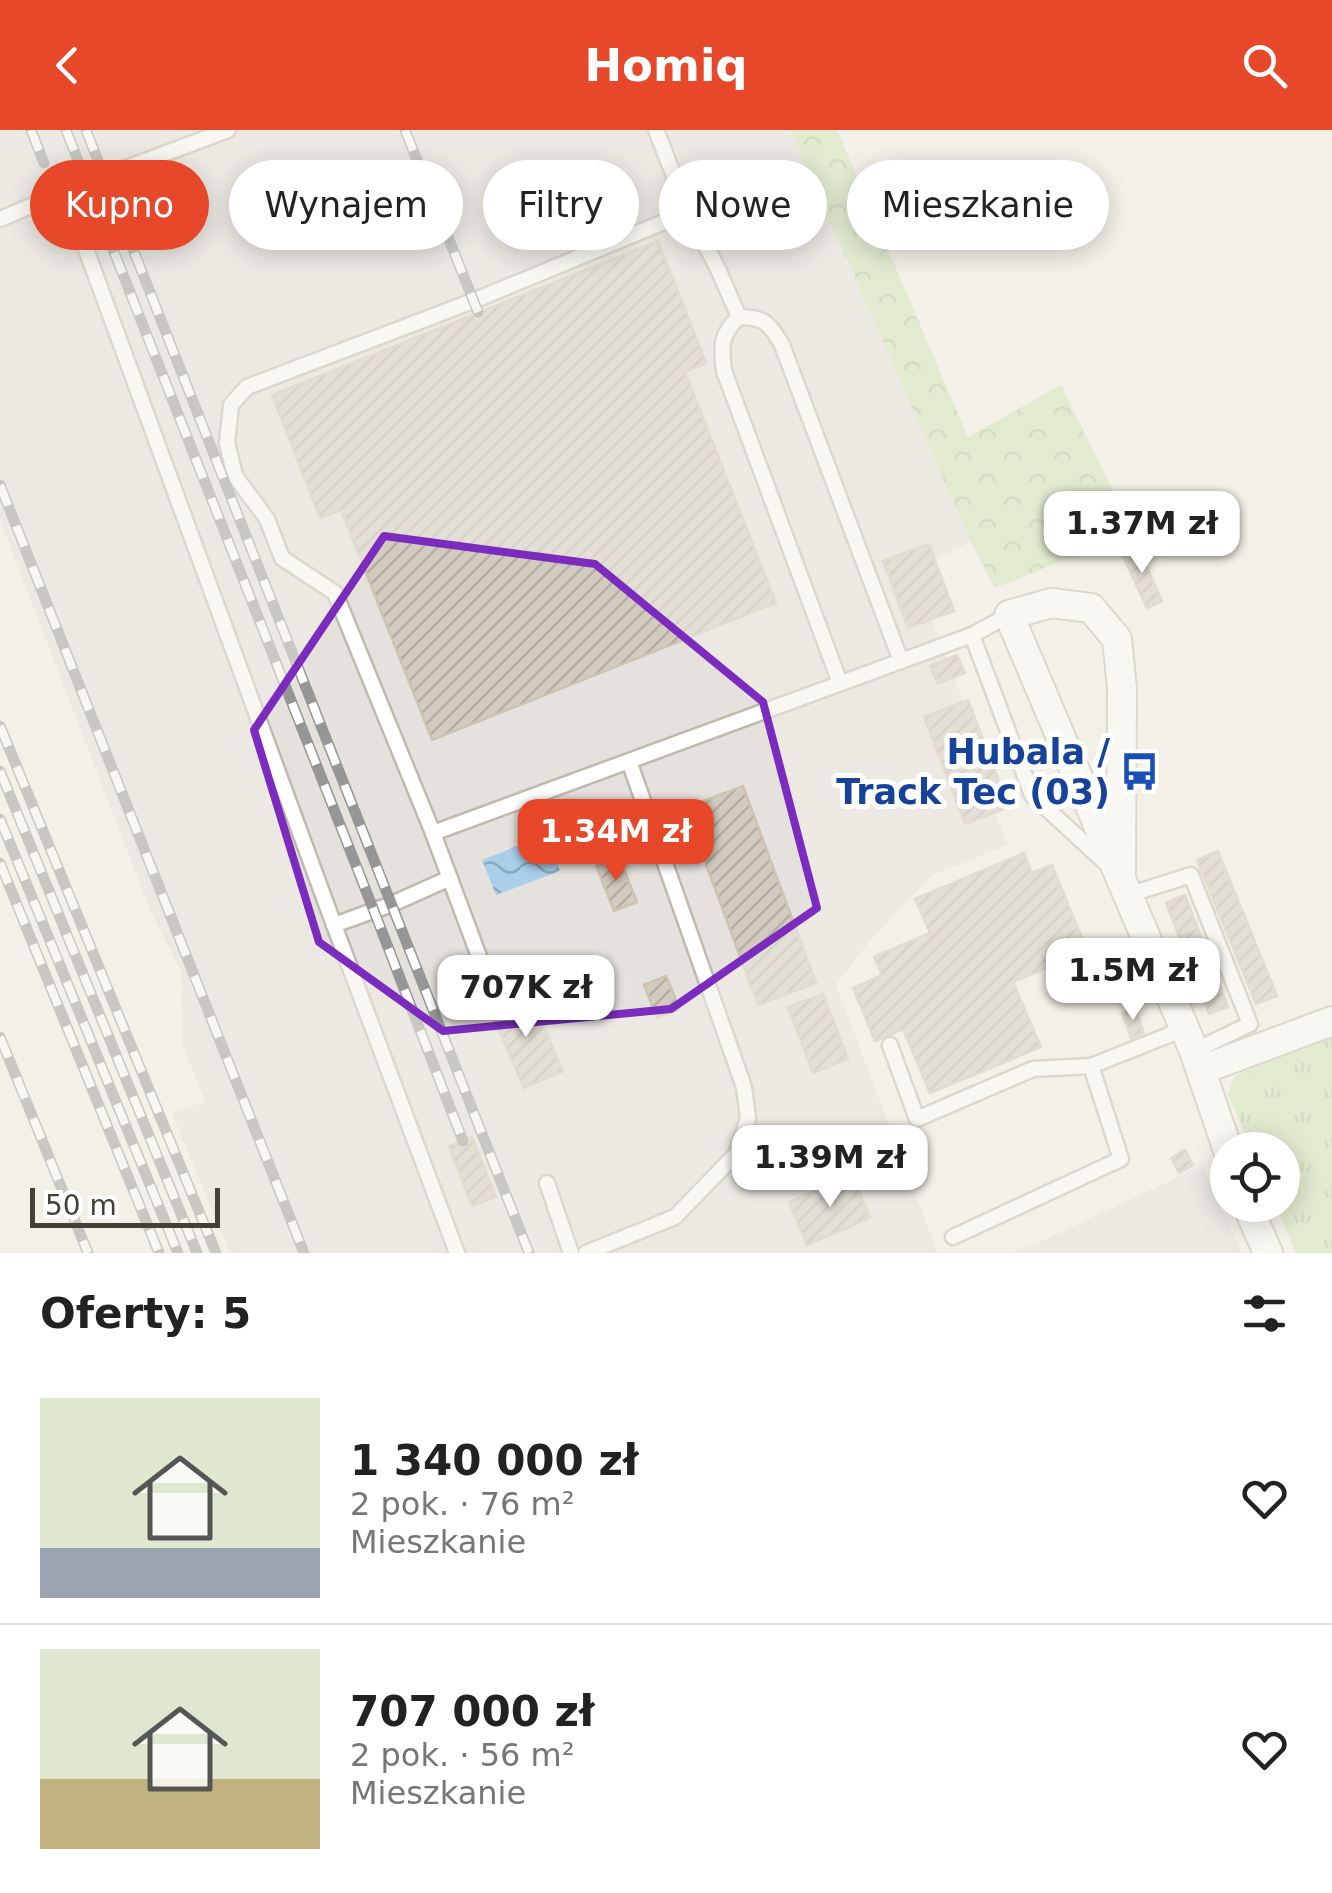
<!DOCTYPE html>
<html lang="pl">
<head>
<meta charset="utf-8">
<style>
  :root { --surface:#fff; --page:#f6f6f6; --text:#222; --muted:#767676; --line:#e0e0e0; --accent:#e8482a }
  body { margin:0; font-family:"DejaVu Sans",sans-serif; background:var(--page); color:var(--text); height:100vh; display:flex; flex-direction:column; font-size:38px; white-space:nowrap }
  * { box-sizing:border-box; margin:0 }
  p { font-size:32px; color:var(--muted) }
  .icon { flex:none; width:55px; height:55px; fill:none; stroke:currentColor; stroke-width:2; stroke-linecap:round; stroke-linejoin:round }
  .map { position:relative; height:1123px; overflow:hidden }
  .sheet { display:flex; flex-direction:column; background:var(--surface); flex:1 }
  .sheet>* { flex:none }
  .banner { position:absolute; left:30px; top:30px; width:1272px; height:90px; display:flex; gap:20px }
  .fabs { position:absolute; left:1210px; top:1002px; display:grid; gap:20px }
  .fabs a { display:grid; place-items:center; width:90px; height:90px; border-radius:50%; background:var(--surface); box-shadow:0 5px 25px #0003; font-size:50px }
  .scale { position:absolute; left:30px; bottom:25px; width:190px; box-sizing:border-box; padding-left:10px; border:5px solid #454037; border-top:0; font-size:28px; line-height:35px; white-space:nowrap; color:#454037; -webkit-text-stroke:8px #fff; paint-order:stroke }
  .price { position:absolute; translate:-50% -85px; padding:0 22px; border-radius:20px; background:#fff; color:#222; font-size:32px; line-height:65px; filter:drop-shadow(0 2px 5px #0008) }
  .price::after { content:''; position:absolute; left:50%; top:60px; width:30px; height:22px; margin-left:-15px; background:inherit; clip-path:polygon(0 0,100% 0,50% 100%) }
  .price.on { background:var(--accent); color:#fff }
  ul { padding:0; list-style:none }
  li { display:flex; align-items:center; gap:30px; height:250px; padding:0 40px }
  li+li { border-top:2px solid var(--line) }
  li span { display:grid; place-items:center; flex:none; width:280px; height:200px; border-radius:0px; color:#555 }
  li>.icon { margin-inline-start:auto }
  span .icon { width:120px; height:120px; fill:#fffc; stroke-width:1 }
  li b { font-size:42px }
  h2 { display:flex; justify-content:space-between; align-items:center; height:120px; padding:0 40px; font-size:42px }
  .pill { padding:0 35px; border-radius:45px; background:var(--surface); box-shadow:0 5px 25px #0003; font-size:35px; line-height:90px }
  .pill.on { background:var(--accent); color:#fff }
  header { display:flex; justify-content:space-between; align-items:center; height:130px; padding:0 40px; background:var(--accent); color:#fff; font-size:45px; font-weight:700 }
  .map>svg:first-child { display:block }
</style>
</head>
<body>
<header><svg class="icon" aria-label="back" viewBox="0 0 24 24"><path d="M15 5l-7 7 7 7"/></svg>Homiq<svg class="icon" aria-label="search" viewBox="0 0 24 24"><circle cx="10" cy="10" r="6"/><path d="M15 15l6 6"/></svg></header>
<div class="map">
<svg width="1332" height="1123" viewBox="0 0 1332 1123">
  <defs>
    <pattern id="grass-tufts" width="24" height="20" patternUnits="userSpaceOnUse" patternTransform="scale(2.5)"><rect width="24" height="20" fill="#cee3b4"/><path d="M3 7l-1-3M5 7V3M7 7l1-3M15 17l-1-3M17 17v-4M19 17l1-3" fill="none" stroke="#b2c49b"/></pattern>
    <pattern id="forest-crowns" width="20" height="18" patternUnits="userSpaceOnUse" patternTransform="scale(2.5)"><rect width="20" height="18" fill="#cee3b4"/><path d="M2 6a3 3 0 1 1 6 0M12 15a3 3 0 1 1 6 0" fill="none" stroke="#b2c49b"/></pattern>
    <pattern id="water-waves" width="16" height="10" patternUnits="userSpaceOnUse" patternTransform="scale(2.5)"><rect width="16" height="10" fill="#aacfea"/><path d="M0 5q4-4 8 0t8 0" fill="none" stroke="#8ca9be"/></pattern>
    <pattern id="building-hatch" width="6" height="6" patternUnits="userSpaceOnUse" patternTransform="scale(2.5)"><rect width="6" height="6" fill="#d3cbbf"/><path d="M-1 1l2-2M0 6l6-6M5 7l2-2" fill="none" stroke="#b6afa5"/></pattern>
  </defs>
  <rect width="100%" height="100%" fill="#f3f0e8"/>
  <g fill="#e5e1dd">
    <path d="M0,0H790L970,412L935,429L954,481L932,490L963,571L1009,677L995,683L1008,715L931,746L869,812L836,855L938,1123H230L172,984L205,971L183,917L181,841L150,780L0,391Z"/>
    <path d="M1203,1035L1242,1123H1012L1064,1101Z"/>
  </g>
  <path fill="url(#grass-tufts)" d="M1332,906V1123H1296L1276,1075H1282V1020H1252L1228,965L1234,946Z"/>
  <path fill="url(#forest-crowns)" d="M790,0H837L968,307L1061,255L1133,402L995,458L970,411Z"/>
  <path fill="url(#water-waves)" d="M546,705L560,741L496,765L482,730Z"/>
  <g fill="url(#building-hatch)" stroke="#cdc3b2" stroke-width="2.5">
    <path d="M658,111L706,233L685,242L776,473L432,610L341,380L320,388L272,265Z"/>
    <path d="M929,414L954,481L908,498L883,431Z"/>
    <path d="M1137,415L1162,471L1147,478L1121,422Z"/>
    <path d="M957,525L965,543L938,554L930,536Z"/>
    <path d="M968,570L1009,677L965,694L924,587Z"/>
    <path d="M743,656L816,853L758,875L685,678Z"/>
    <path d="M1218,721L1277,866L1256,874L1197,730Z"/>
    <path d="M1024,723L1032,743L1052,735L1093,834L1064,846L1059,833L1013,852L1041,917L930,963L903,899L875,911L853,858L882,845L874,827L930,803L915,769Z"/>
    <path d="M619,727L637,772L614,781L596,736Z"/>
    <path d="M1185,765L1228,877L1209,884L1166,773Z"/>
    <path d="M666,846L680,879L657,888L644,855Z"/>
    <path d="M529,862L563,941L524,958L490,879Z"/>
    <path d="M823,864L848,929L813,943L788,877Z"/>
    <path d="M1135,878L1144,903L1131,908L1122,883Z"/>
    <path d="M472,1007L496,1067L472,1076L449,1016Z"/>
    <path d="M1185,1020L1193,1035L1179,1043L1171,1028Z"/>
    <path d="M853,1045L870,1088L807,1115L789,1072Z"/>
  </g>
  <g fill="none" stroke-linecap="round" stroke-linejoin="round">
    <defs>
      <g id="lane">
        <path d="M656,0L688,82"/>
        <path d="M65,62L334,795L392,774L450,748"/>
        <path d="M0,89L86,53L228,0"/>
        <path d="M739,187L718,139L688,82L473,171L247,257L231,275L227,313L235,346L267,389L282,428L335,463L433,703L972,505"/>
        <path d="M1009,485L972,505L1032,665L1107,734"/>
        <path d="M840,553L724,241C721,217 720,204 739,187C765,187 770,194 782,215L901,531"/>
        <path d="M433,703L490,856L517,845"/>
        <path d="M1128,765L1191,745L1250,894L1194,921"/>
        <path d="M334,795L457,1123"/>
        <path d="M890,915L917,989L1033,939L1091,936L1184,899"/>
        <path d="M547,1053L571,1123"/>
        <path d="M953,1107L1121,1029L1091,936"/>
        <path d="M586,1123L675,1087L737,1023L748,988L744,957L629,631"/>
      </g>
      <g id="street">
        <path d="M1121,746L1122,558L1117,509L1091,478L1051,473L1009,485L1194,921L1228,1020"/>
        <path d="M1201,940L1332,891"/>
        <path d="M1247,1075L1268,1123"/>
      </g>
    </defs>
    <use href="#lane" stroke="#c0baae" stroke-width="19"/>
    <use href="#street" stroke="#c0baae" stroke-width="32"/>
    <use href="#lane" stroke="#fff" stroke-width="14"/>
    <use href="#street" stroke="#fff" stroke-width="28"/>
    <defs>
      <g id="rail">
        <path d="M31,0L44,33"/>
        <path d="M66,0L374,781L463,1011"/>
        <path d="M86,0L529,1123"/>
        <path d="M405,0L478,182"/>
        <path d="M0,355L304,1123"/>
        <path d="M0,596L216,1123"/>
        <path d="M0,641L197,1123"/>
        <path d="M0,689L178,1123"/>
        <path d="M0,733L159,1123"/>
        <path d="M0,907L88,1123"/>
      </g>
    </defs>
    <use href="#rail" stroke="#969696" stroke-width="11"/>
    <use href="#rail" stroke="#fff" stroke-width="8" stroke-dasharray="22" stroke-linecap="butt"/>
  </g>
  <path d="M0 0H1332V1123H0ZM384,406L595,434L763,572L817,778L671,879L443,901L319,812L254,600Z" fill="#f3f0e8" fill-opacity=".55" fill-rule="evenodd"/>
  <path fill="none" stroke="#7b2cbf" stroke-width="8" stroke-linejoin="round" d="M384,406L595,434L763,572L817,778L671,879L443,901L319,812L254,600Z"/>
  <defs>
    <symbol id="bus-bare" viewBox="-9 -9 18 18"><path d="M-5-6H5V4H4V6H2V4H-2V6H-4V4H-5ZM-3.5-4V0h7V-4ZM-3.5 1.2v1.5H-2V1.2ZM2 1.2v1.5H3.5V1.2Z" fill="#1a4fb4" stroke="#fff" stroke-width="2.5" paint-order="stroke"/></symbol>
  </defs>
  <g fill-rule="evenodd">
    <use href="#bus-bare" x="1112" y="614" width="55" height="55"/>
  </g>
  <g text-anchor="middle" stroke-width="10" stroke-linejoin="round" paint-order="stroke">
    <g font-size="35" font-weight="bold" fill="#164399" stroke="#fff" text-anchor="end">
      <text x="1110" y="634">Hubala /<tspan x="1110" dy="40">Track Tec (03)</tspan></text>
    </g>
  </g>
</svg>
<div class="fabs">
<a><svg class="icon" aria-label="locate" viewBox="0 0 24 24"><circle cx="12" cy="12" r="6"/><path d="M12 2v4M12 18v4M2 12h4M18 12h4"/></svg></a>
</div>
<div class="scale">50 m</div>
<b class="price" style="left:1142px;top:446px">1.37M zł</b>
<b class="price on" style="left:616px;top:754px">1.34M zł</b>
<b class="price" style="left:1133px;top:893px">1.5M zł</b>
<b class="price" style="left:526px;top:910px">707K zł</b>
<b class="price" style="left:830px;top:1080px">1.39M zł</b>
<div class="banner">
<a class="pill on">Kupno</a>
<a class="pill">Wynajem</a>
<a class="pill">Filtry</a>
<a class="pill">Nowe</a>
<a class="pill">Mieszkanie</a>
</div>
</div>
<section class="sheet">
<h2>Oferty: 5<svg class="icon" aria-label="filters" viewBox="0 0 24 24"><path d="M4 7h16M4 17h16"/><circle cx="9" cy="7" r="2"/><circle cx="15" cy="17" r="2"/></svg></h2>
<ul>
<li><span style="background:linear-gradient(#dfe7d0 75%,#9aa5b1 0)"><svg class="icon" aria-label="home" viewBox="0 0 24 24"><path d="M3 11l9-7 9 7M6 9v11h12V9"/></svg></span><div><b>1 340 000 zł</b><p>2 pok. · 76 m²</p><p>Mieszkanie</p></div><svg class="icon" aria-label="heart" viewBox="0 0 24 24"><path d="M12 20l-8-8c-3-5 5-10 8-4 3-6 11-1 8 4z"/></svg></li>
<li><span style="background:linear-gradient(#dfe7d0 65%,#c2b280 0)"><svg class="icon" aria-label="home" viewBox="0 0 24 24"><path d="M3 11l9-7 9 7M6 9v11h12V9"/></svg></span><div><b>707 000 zł</b><p>2 pok. · 56 m²</p><p>Mieszkanie</p></div><svg class="icon" aria-label="heart" viewBox="0 0 24 24"><path d="M12 20l-8-8c-3-5 5-10 8-4 3-6 11-1 8 4z"/></svg></li>
</ul>
</section>
</body>
</html>
